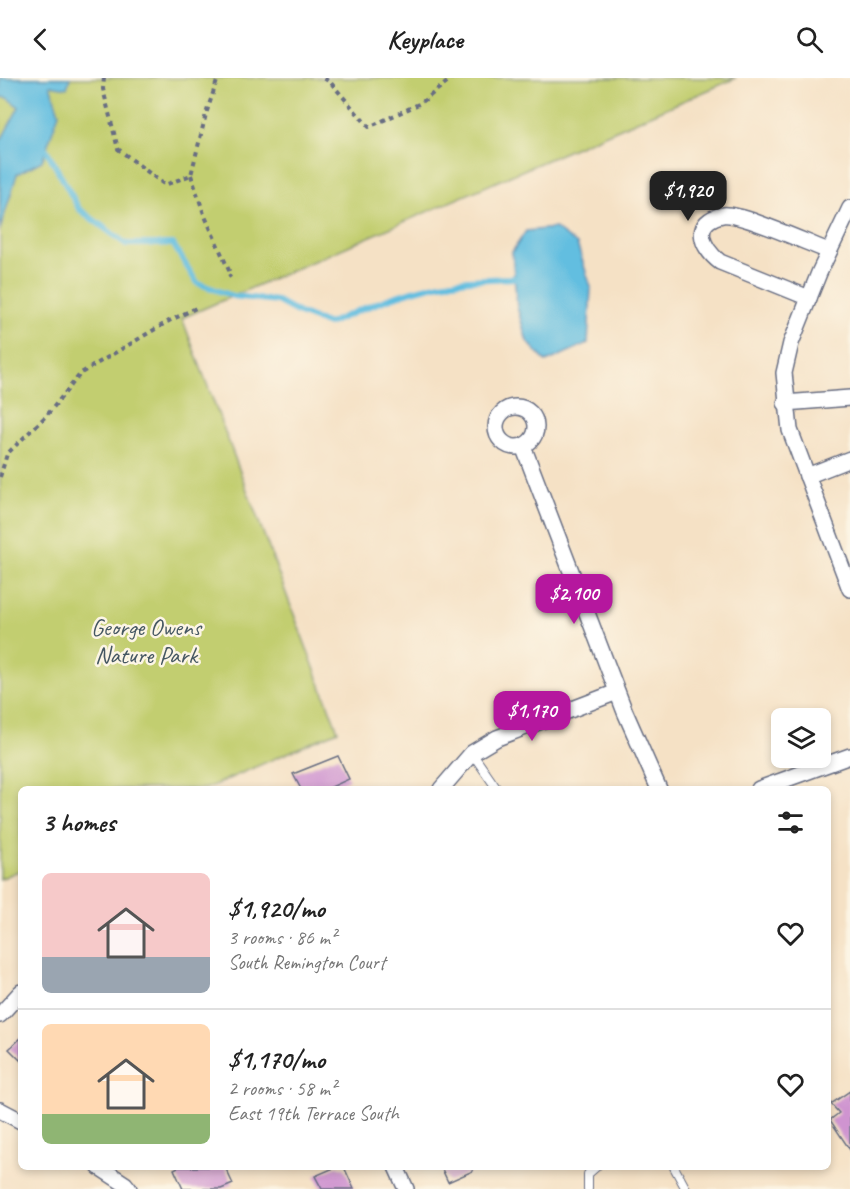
<!DOCTYPE html>
<html lang="en">
<head>
<meta charset="utf-8">
<style>
  :root { --surface:#fff; --page:#f6f6f6; --text:#222; --muted:#767676; --line:#e0e0e0; --accent:#b5179e }
  body { margin:0; font-family:Caveat,sans-serif; background:var(--page); color:var(--text); height:100vh; display:flex; flex-direction:column; font-size:22px; white-space:nowrap }
  * { box-sizing:border-box; margin:0 }
  p { font-size:20px; color:var(--muted) }
  .icon { flex:none; width:33px; height:33px; fill:none; stroke:currentColor; stroke-width:2; stroke-linecap:round; stroke-linejoin:round }
  .map { position:relative; flex:1; overflow:hidden }
  .panel { position:absolute; left:18px; top:708px; width:813px; height:384px; display:flex; flex-direction:column; background:var(--surface); border-radius:9px; box-shadow:0 3px 9px #0003 }
  .panel>* { flex:none }
  .buttons { position:absolute; left:771px; top:630px; display:grid; gap:12px }
  .buttons a { display:grid; place-items:center; width:60px; height:60px; border-radius:9px; background:var(--surface); box-shadow:0 3px 9px #0003; font-size:30px }
  .price { position:absolute; translate:-50% -51px; padding:0 14px; border-radius:12px; background:var(--accent); color:#fff; font-size:20px; line-height:39px; filter:drop-shadow(0 2px 3px #0008) }
  .price::after { content:''; position:absolute; left:50%; top:36px; width:18px; height:14px; margin-left:-9px; background:inherit; clip-path:polygon(0 0,100% 0,50% 100%) }
  .price.selected { background:#222; color:#fff }
  ul { padding:0; list-style:none }
  li { display:flex; align-items:center; gap:18px; height:150px; padding:0 24px }
  li+li { border-top:2px solid var(--line) }
  li span { display:grid; place-items:center; flex:none; width:168px; height:120px; border-radius:9px; color:#555 }
  li>.icon { margin-inline-start:auto }
  span .icon { width:72px; height:72px; fill:#fffc; stroke-width:1 }
  li b { font-size:26px }
  h2 { display:flex; justify-content:space-between; align-items:center; height:72px; padding:0 24px; font-size:26px }
  header { display:flex; justify-content:space-between; align-items:center; height:78px; padding:0 24px; background:var(--surface); font-size:27px; font-weight:600 }
  .map>svg:first-child { display:block }
</style>
</head>
<body>
<header><svg class="icon" aria-label="back" viewBox="0 0 24 24"><path d="M15 5l-7 7 7 7"/></svg>Keyplace<svg class="icon" aria-label="search" viewBox="0 0 24 24"><circle cx="10" cy="10" r="6"/><path d="M15 15l6 6"/></svg></header>
<div class="map">
<svg width="850" height="1111" viewBox="0 0 850 1111">
  <rect width="100%" height="100%" fill="#fcf5e5"/>
  <filter id="ink" filterUnits="userSpaceOnUse"><feTurbulence type="fractalNoise" baseFrequency=".0167" numOctaves="2"/><feDisplacementMap in="SourceGraphic" scale="12" xChannelSelector="R" yChannelSelector="G"/><feConvolveMatrix kernelMatrix="1 2 1 2 8 2 1 2 1" color-interpolation-filters="sRGB"/></filter>
  <filter id="wash" filterUnits="userSpaceOnUse"><feTurbulence type="fractalNoise" baseFrequency=".008" numOctaves="4" result="noise"/><feDisplacementMap in="SourceGraphic" scale="24" xChannelSelector="R" yChannelSelector="G"/><feGaussianBlur stdDeviation="1.35" result="paint"/><feColorMatrix in="noise" values="0 0 0 0 0 0 0 0 0 0 0 0 0 0 0 0 0 1.4 0 .05"/><feComposite in="paint" operator="in"/></filter>
  <g filter="url(#wash)">
    <rect width="100%" height="100%" fill="#f5e1c5"/>
    <path fill="#c2ce70" stroke="#6e7e67" stroke-width="1.5" d="M0,0H736L182,240L338,653L205,711H21V792L0,801Z"/>
    <g fill="#62bee0" stroke="#3e769f" stroke-width="1.5">
      <path d="M0,0H70L67,10L50,7L59,35L42,83L17,96L0,152V64L19,29L7,20L0,19Z"/>
      <path d="M555,150L577,166L591,209L588,265L546,284L527,263L517,229L512,174L526,153Z"/>
    </g>
    <g fill="none" stroke-linecap="round" stroke-linejoin="round">
      <path stroke="#62bee0" stroke-width="6" d="M46,71L79,131L126,166H173L197,205L233,218L277,223L299,235L328,246C370,227 413,209 459,203C477,201 496,201 514,200"/>
    </g>
    <g id="blocks">
      <g fill="#cf94d0">
        <path d="M338,678L349,701L327,711H301L293,696Z"/>
        <path d="M21,960V983L9,971Z"/>
        <path d="M850,1013V1072L830,1042L839,1035L831,1026Z"/>
        <path d="M178,1089H225L233,1106L221,1111H183L174,1091Z"/>
        <path d="M336,1089H344L354,1111H322L315,1098Z"/>
        <path d="M441,1089H471L473,1093L448,1104Z"/>
      </g>
    </g>
  </g>
  <g filter="url(#ink)">
    <use href="#blocks" fill-opacity="0" stroke="#676d82" stroke-width="1.5"/>
    <g fill="none" stroke-linecap="round" stroke-linejoin="round">
      <defs>
        <g id="service">
          <path d="M472,675L497,711"/>
          <path d="M674,1089L686,1111"/>
          <path d="M588,1111V1096L596,1089"/>
        </g>
        <g id="minor">
          <path d="M850,130L819,195L791,265L784,295L790,352L850,511"/>
          <path d="M809,220L720,184C700,169 692,143 723,137C740,134 809,166 829,173"/>
          <path d="M785,325L850,320"/>
          <circle cx="516" cy="349" r="20"/>
          <path d="M523,368L625,634L659,711"/>
          <path d="M807,398L850,381"/>
          <path d="M441,711L472,675L497,660L617,614"/>
          <path d="M759,711L850,678"/>
          <path d="M0,937L21,914"/>
          <path d="M0,1032L21,1043"/>
          <path d="M99,1089L125,1106L129,1111"/>
          <path d="M396,1089L406,1111"/>
        </g>
      </defs>
      <use href="#service" stroke="#676d82" stroke-width="10"/>
      <use href="#minor" stroke="#676d82" stroke-width="18"/>
      <g stroke="#676d82" stroke-width="4" stroke-dasharray="4.5 4.5" stroke-linecap="butt">
        <path d="M104,0L103,11L118,71L165,107L191,97L206,36L218,0"/>
        <path d="M324,0L331,5L369,49L421,25L452,0"/>
        <path d="M191,97L204,136L231,197L228,199"/>
        <path d="M0,399L7,376L47,337L81,295L169,243L196,230"/>
      </g>
      <use href="#service" stroke="#fff" stroke-width="8"/>
      <use href="#minor" stroke="#fff" stroke-width="15"/>
    </g>
  </g>
  <g text-anchor="middle" stroke-width="5" stroke-linejoin="round" paint-order="stroke">
    <g font-size="24" fill="#455762" stroke="#fcf5e5">
      <text x="146" y="557">George Owens<tspan x="146" dy="28">Nature Park</tspan></text>
    </g>
  </g>
</svg>
<div class="buttons">
<a><svg class="icon" aria-label="layers" viewBox="0 0 24 24"><path d="M12 4l9 5-9 5-9-5zM3 14l9 5 9-5"/></svg></a>
</div>
<b class="price selected" style="left:688px;top:144px">$1,920</b>
<b class="price" style="left:574px;top:547px">$2,100</b>
<b class="price" style="left:532px;top:664px">$1,170</b>
<section class="panel">
<h2>3 homes<svg class="icon" aria-label="filters" viewBox="0 0 24 24"><path d="M4 7h16M4 17h16"/><circle cx="9" cy="7" r="2"/><circle cx="15" cy="17" r="2"/></svg></h2>
<ul>
<li><span style="background:linear-gradient(#f6c9c9 70%,#9aa5b1 0)"><svg class="icon" aria-label="home" viewBox="0 0 24 24"><path d="M3 11l9-7 9 7M6 9v11h12V9"/></svg></span><div><b>$1,920/mo</b><p>3 rooms · 86 m²</p><p>South Remington Court</p></div><svg class="icon" aria-label="heart" viewBox="0 0 24 24"><path d="M12 20l-8-8c-3-5 5-10 8-4 3-6 11-1 8 4z"/></svg></li>
<li><span style="background:linear-gradient(#ffd9b3 75%,#8fb573 0)"><svg class="icon" aria-label="home" viewBox="0 0 24 24"><path d="M3 11l9-7 9 7M6 9v11h12V9"/></svg></span><div><b>$1,170/mo</b><p>2 rooms · 58 m²</p><p>East 19th Terrace South</p></div><svg class="icon" aria-label="heart" viewBox="0 0 24 24"><path d="M12 20l-8-8c-3-5 5-10 8-4 3-6 11-1 8 4z"/></svg></li>
</ul>
</section>
</div>
</body>
</html>
